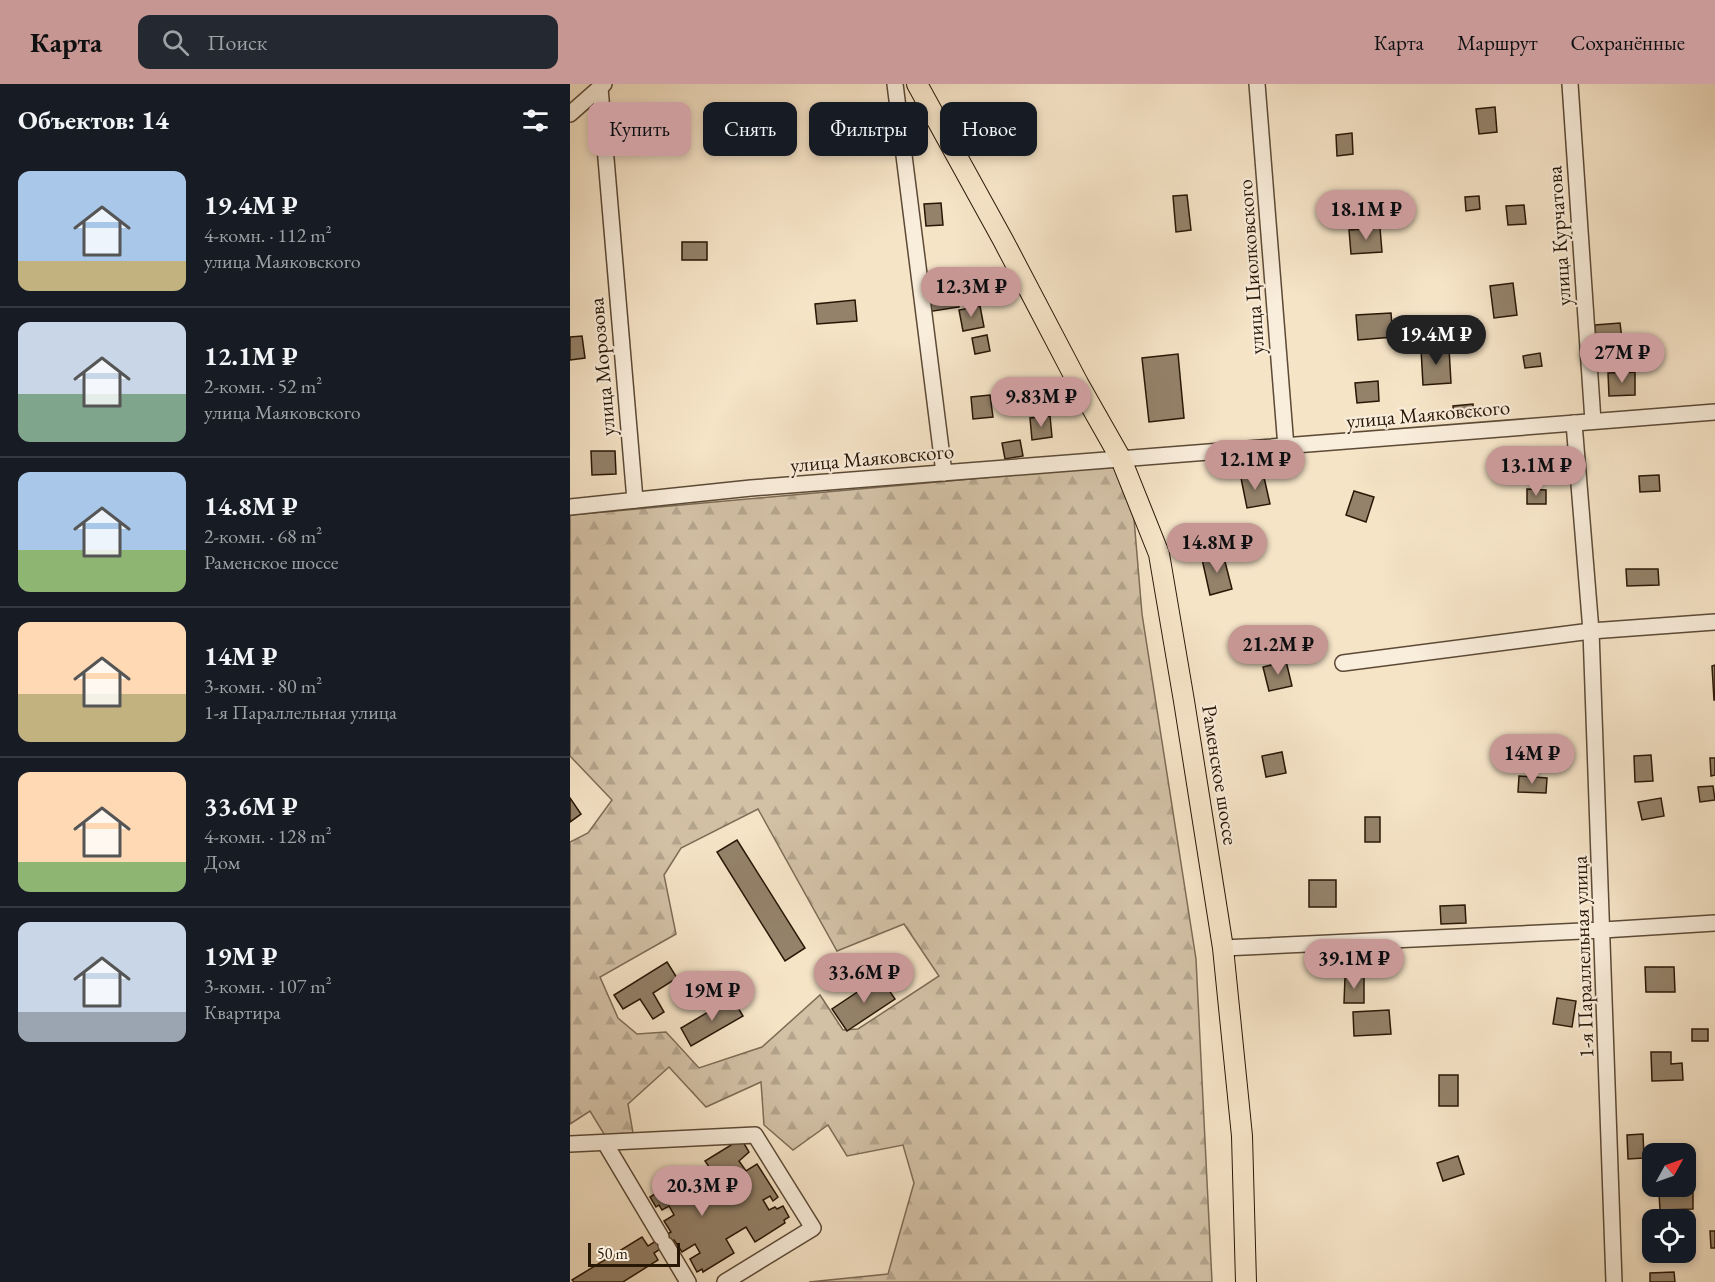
<!DOCTYPE html>
<html lang="ru">
<head>
<meta charset="utf-8">
<style>
  :root { --surface:#171b24; --page:#242831; --text:#f1f3f6; --muted:#9ea1a6; --line:#363941; --accent:#c59692 }
  body { margin:0; font-family:"EB Garamond",serif; background:var(--page); color:var(--text); height:100vh; display:flex; flex-direction:column; font-size:22px; white-space:nowrap }
  * { box-sizing:border-box; margin:0 }
  p { font-size:20px; color:var(--muted) }
  .icon { flex:none; width:33px; height:33px; fill:none; stroke:currentColor; stroke-width:2; stroke-linecap:round; stroke-linejoin:round }
  .map { position:relative; flex:1; overflow:hidden }
  .panel { display:flex; flex-direction:column; background:var(--surface); width:570px }
  .panel>* { flex:none }
  .hud { position:absolute; left:18px; top:18px; width:570px; height:54px; display:flex; gap:12px }
  .needle { width:39px; rotate:50deg }
  .buttons { position:absolute; left:1072px; top:1059px; display:grid; gap:12px }
  .buttons a { display:grid; place-items:center; width:54px; height:54px; border-radius:12px; background:var(--surface); box-shadow:0 3px 9px #0003; font-size:30px }
  .scale { position:absolute; left:18px; bottom:15px; width:92px; box-sizing:border-box; padding-left:6px; border:3px solid #291706; border-top:0; font-size:16px; line-height:21px; white-space:nowrap; color:#291706; -webkit-text-stroke:4px #f9eddb; paint-order:stroke }
  .price { position:absolute; translate:-50% -51px; padding:0 14px; border-radius:21px; background:var(--accent); color:#111; font-size:20px; line-height:39px; filter:drop-shadow(0 2px 3px #0008) }
  .price::after { content:''; position:absolute; left:50%; top:36px; width:18px; height:14px; margin-left:-9px; background:inherit; clip-path:polygon(0 0,100% 0,50% 100%) }
  .price.on { background:#222; color:#fff }
  ul { padding:0; list-style:none }
  li { display:flex; align-items:center; gap:18px; height:150px; padding:0 18px }
  li+li { border-top:2px solid var(--line) }
  li span { display:grid; place-items:center; flex:none; width:168px; height:120px; border-radius:12px; color:#555 }
  li>.icon { margin-inline-start:auto }
  span .icon { width:72px; height:72px; fill:#fffc; stroke-width:1 }
  li b { font-size:26px }
  h2 { display:flex; justify-content:space-between; align-items:center; height:72px; padding:0 18px; font-size:26px }
  .tag { padding:0 21px; border-radius:12px; background:var(--surface); box-shadow:0 3px 9px #0003; font-size:21px; line-height:54px }
  .tag.on { background:var(--accent); color:#111 }
  header { display:flex; align-items:center; gap:36px; box-sizing:border-box; height:84px; padding:0 30px; background:var(--accent); color:#111 }
  header strong { font-size:28px }
  nav { display:flex; gap:33px; margin-inline-start:auto; font-size:21px }
  .search { width:420px; height:54px; background:var(--page); display:flex; align-items:center; gap:15px; box-sizing:border-box; padding:0 21px; border-radius:12px; color:var(--muted); font-size:22px }
  main { display:flex; flex:1; min-height:0 }
  .map>svg:first-child { display:block }
</style>
</head>
<body>
<header>
<strong>Карта</strong>
<div class="search"><svg class="icon" aria-label="search" viewBox="0 0 24 24"><circle cx="10" cy="10" r="6"/><path d="M15 15l6 6"/></svg>Поиск</div>
<nav><a>Карта</a><a>Маршрут</a><a>Сохранённые</a></nav>
</header>
<main>
<section class="panel">
<h2>Объектов: 14<svg class="icon" aria-label="filters" viewBox="0 0 24 24"><path d="M4 7h16M4 17h16"/><circle cx="9" cy="7" r="2"/><circle cx="15" cy="17" r="2"/></svg></h2>
<ul>
<li><span style="background:linear-gradient(#a9c7e8 75%,#c2b280 0)"><svg class="icon" aria-label="home" viewBox="0 0 24 24"><path d="M3 11l9-7 9 7M6 9v11h12V9"/></svg></span><div><b>19.4M ₽</b><p>4-комн. · 112 m²</p><p>улица Маяковского</p></div></li>
<li><span style="background:linear-gradient(#c9d6e8 60%,#7fa58c 0)"><svg class="icon" aria-label="home" viewBox="0 0 24 24"><path d="M3 11l9-7 9 7M6 9v11h12V9"/></svg></span><div><b>12.1M ₽</b><p>2-комн. · 52 m²</p><p>улица Маяковского</p></div></li>
<li><span style="background:linear-gradient(#a9c7e8 65%,#8fb573 0)"><svg class="icon" aria-label="home" viewBox="0 0 24 24"><path d="M3 11l9-7 9 7M6 9v11h12V9"/></svg></span><div><b>14.8M ₽</b><p>2-комн. · 68 m²</p><p>Раменское шоссе</p></div></li>
<li><span style="background:linear-gradient(#ffd9b3 60%,#c2b280 0)"><svg class="icon" aria-label="home" viewBox="0 0 24 24"><path d="M3 11l9-7 9 7M6 9v11h12V9"/></svg></span><div><b>14M ₽</b><p>3-комн. · 80 m²</p><p>1-я Параллельная улица</p></div></li>
<li><span style="background:linear-gradient(#ffd9b3 75%,#8fb573 0)"><svg class="icon" aria-label="home" viewBox="0 0 24 24"><path d="M3 11l9-7 9 7M6 9v11h12V9"/></svg></span><div><b>33.6M ₽</b><p>4-комн. · 128 m²</p><p>Дом</p></div></li>
<li><span style="background:linear-gradient(#c9d6e8 75%,#9aa5b1 0)"><svg class="icon" aria-label="home" viewBox="0 0 24 24"><path d="M3 11l9-7 9 7M6 9v11h12V9"/></svg></span><div><b>19M ₽</b><p>3-комн. · 107 m²</p><p>Квартира</p></div></li>
</ul>
</section>
<div class="map">
<svg width="1145" height="1198" viewBox="0 0 1145 1198">
  <defs>
    <pattern id="forest-firs" width="22" height="20" patternUnits="userSpaceOnUse" patternTransform="scale(1.5)"><rect width="22" height="20" fill="#d3c1a6"/><path d="M5 1l3.5 6h-7zM16 11l3.5 6h-7z" fill="#b5a58d"/></pattern>
  </defs>
  <rect width="100%" height="100%" fill="#f6e4c7"/>
  <filter id="stains"><feTurbulence type="fractalNoise" baseFrequency=".00333" numOctaves="4"/><feColorMatrix values="0 0 0 0 .2 0 0 0 0 .09 0 0 0 0 .02 0 0 0 .5 -.17"/></filter>
  <radialGradient id="worn" r=".72"><stop offset=".6" stop-color="#630" stop-opacity="0"/><stop offset="1" stop-color="#630" stop-opacity=".3"/></radialGradient>
  <path fill="url(#forest-firs)" stroke="#7e6c56" stroke-width="1.5" fill-rule="evenodd" d="M547,382L564,435L572,530L626,875L642,1198H239L318,1190L344,1099L333,1061L277,1072L258,1041L223,1066L194,1041L191,998L136,1023L99,983L58,1020L63,1049L37,1055L20,1027L0,1040V758L18,749L42,716L0,672V431ZM188,725L267,867L334,840L369,892L288,945L273,946L250,911L192,963L129,984L96,948L67,950L48,934L30,893L106,850L94,791L111,764Z"/>
  <g fill="#94826a" stroke="#291706" stroke-width="1.5">
    <path d="M925,23L927,48L909,50L906,25Z"/>
    <path d="M279,33L280,49L251,50L250,34Z"/>
    <path d="M782,49L783,70L767,72L766,51Z"/>
    <path d="M825,109L836,121L821,135L810,124Z"/>
    <path d="M617,111L621,146L606,148L603,112Z"/>
    <path d="M909,112L910,125L896,127L895,113Z"/>
    <path d="M371,119L373,141L356,142L354,120Z"/>
    <path d="M954,121L956,140L938,141L936,122Z"/>
    <path d="M810,144L812,168L781,170L779,146Z"/>
    <rect x="112" y="158" width="25" height="18"/>
    <path d="M943,199L947,231L924,234L920,202Z"/>
    <path d="M386,207L389,223L357,228L355,212Z"/>
    <path d="M285,216L287,237L247,240L245,220Z"/>
    <path d="M410,222L414,243L393,247L389,226Z"/>
    <path d="M821,229L823,253L788,256L786,231Z"/>
    <path d="M1050,239L1052,255L1026,257L1025,241Z"/>
    <path d="M417,251L420,267L405,270L402,254Z"/>
    <path d="M12,252L15,274L0,276V253Z"/>
    <path d="M879,264L881,299L853,301L851,265Z"/>
    <path d="M970,269L972,282L955,284L953,272Z"/>
    <path d="M608,270L614,334L579,338L572,274Z"/>
    <path d="M1065,288V311L1039,312L1038,289Z"/>
    <path d="M808,297L809,317L787,319L785,299Z"/>
    <path d="M420,311L423,333L403,335L401,313Z"/>
    <path d="M903,320L904,333L884,335L883,322Z"/>
    <path d="M480,332L482,353L462,356L460,334Z"/>
    <path d="M450,356L453,372L435,375L432,359Z"/>
    <path d="M21,367H45L46,390L22,391Z"/>
    <path d="M693,389L700,420L677,424L671,394Z"/>
    <path d="M1089,391L1090,407L1070,408L1069,392Z"/>
    <path d="M957,405L976,406V420H957Z"/>
    <path d="M784,407L804,413L796,438L776,431Z"/>
    <path d="M653,470L662,505L640,511L632,475Z"/>
    <path d="M1056,485H1088L1089,501L1057,502Z"/>
    <path d="M716,577L722,602L699,607L693,583Z"/>
    <path d="M1145,581V616H1144L1142,582Z"/>
    <path d="M712,668L716,689L696,693L692,672Z"/>
    <path d="M1081,671L1083,697L1065,698L1064,672Z"/>
    <path d="M1140,674H1145V691L1141,692Z"/>
    <path d="M949,692L977,694L976,709L948,708Z"/>
    <path d="M1143,702L1145,716L1130,718L1128,703Z"/>
    <path d="M0,714L11,730L0,738Z"/>
    <path d="M1091,714L1094,732L1072,736L1068,718Z"/>
    <rect x="795" y="733" width="15" height="25"/>
    <path d="M167,756L235,864L215,877L147,768Z"/>
    <rect x="739" y="796" width="27" height="27"/>
    <path d="M895,821L896,839L871,840L870,822Z"/>
    <path d="M97,878L107,894L83,909L94,928L83,935L70,915L53,925L44,911Z"/>
    <path d="M1075,883H1104L1105,908H1076Z"/>
    <path d="M310,893L325,915L277,947L262,925Z"/>
    <path d="M775,893H794V919H774Z"/>
    <path d="M162,914L173,932L121,962L111,944Z"/>
    <path d="M987,914L1006,917L1002,943L983,940Z"/>
    <path d="M819,926L821,950L784,952L783,928Z"/>
    <rect x="1122" y="945" width="16" height="12"/>
    <path d="M1081,968H1101V980L1112,979L1113,996L1082,997Z"/>
    <rect x="869" y="991" width="19" height="31"/>
    <path d="M1073,1050L1074,1074L1058,1075L1057,1051Z"/>
    <path d="M172,1056L179,1068L169,1077L176,1087L187,1080L208,1113L203,1117L200,1112L193,1116L199,1126L205,1123L207,1125L213,1122L219,1133L214,1136L215,1139L185,1158L176,1143L156,1155L164,1169L133,1188L132,1185L127,1188L120,1175L130,1169L125,1160L112,1168L104,1156L84,1169L88,1176L53,1198H4L2,1196L72,1153L78,1162L101,1148L94,1137L104,1131L99,1122L92,1126L89,1121L86,1123L80,1113L90,1107L88,1103L114,1087L123,1103L144,1090L135,1077L166,1058Z"/>
    <path d="M888,1072L894,1090L873,1097L867,1079Z"/>
    <path d="M1089,1109H1123V1125L1090,1126Z"/>
    <path d="M1140,1147H1145V1164H1141Z"/>
    <path d="M1104,1188L1105,1198H1080V1189Z"/>
  </g>
  <g fill="none" stroke-linecap="round" stroke-linejoin="round">
    <defs>
      <g id="minor">
        <path d="M325,0L374,389"/>
        <path d="M687,0L716,363"/>
        <path d="M1000,0L1023,337"/>
        <path d="M30,4L65,416"/>
        <path d="M0,30L34,0"/>
        <path d="M1004,339L1021,547L1044,1198"/>
        <path d="M0,423L181,404L1145,328"/>
        <path d="M773,579L1021,547L1145,538"/>
        <path d="M653,864L1033,846L1145,839"/>
        <path d="M35,1059L91,1153"/>
        <path d="M0,1060L185,1051L243,1144L155,1198"/>
        <path d="M96,1161L118,1198"/>
      </g>
      <path id="major" d="M347,0L433,156L509,301L551,375L589,470L614,617L653,864L672,1052L676,1198"/>
    </defs>
    <use href="#minor" stroke="#5c4a36" stroke-width="18"/>
    <use href="#major" stroke="#291706" stroke-width="22"/>
    <use href="#minor" stroke="#f9eddb" stroke-width="15"/>
    <use href="#major" stroke="#f6e4c7" stroke-width="20"/>
  </g>
  <g text-anchor="middle" stroke-width="4.5" stroke-linejoin="round" paint-order="stroke">
    <g font-size="21" fill="#291706" stroke="#f9eddb">
      <text transform="translate(989 152) rotate(-94)" y="7">улица Курчатова</text>
      <text transform="translate(681 183) rotate(-94)" y="7">улица Циолковского</text>
      <text transform="translate(32 283) rotate(-95)" y="7">улица Морозова</text>
      <text transform="translate(858 330) rotate(-5)" y="7">улица Маяковского</text>
      <text transform="translate(302 374) rotate(-5)" y="7">улица Маяковского</text>
      <text transform="translate(650 691) rotate(81)" y="7">Раменское шоссе</text>
      <text transform="translate(1013 873) rotate(-92)" y="7">1-я Параллельная улица</text>
    </g>
  </g>
  <rect width="100%" height="100%" filter="url(#stains)"/>
  <rect width="100%" height="100%" fill="url(#worn)"/>
</svg>
<div class="buttons">
<a><svg class="needle" viewBox="-14 -14 28 28"><path d="M0-13l5 13h-10z" fill="#e53935"/><path d="M0 13l5-13h-10z" fill="#9ea1a6"/></svg></a>
<a><svg class="icon" aria-label="locate" viewBox="0 0 24 24"><circle cx="12" cy="12" r="6"/><path d="M12 2v4M12 18v4M2 12h4M18 12h4"/></svg></a>
</div>
<div class="scale">50 m</div>
<b class="price" style="left:796px;top:157px">18.1M ₽</b>
<b class="price" style="left:401px;top:234px">12.3M ₽</b>
<b class="price on" style="left:866px;top:282px">19.4M ₽</b>
<b class="price" style="left:1052px;top:300px">27M ₽</b>
<b class="price" style="left:471px;top:344px">9.83M ₽</b>
<b class="price" style="left:685px;top:407px">12.1M ₽</b>
<b class="price" style="left:966px;top:413px">13.1M ₽</b>
<b class="price" style="left:647px;top:490px">14.8M ₽</b>
<b class="price" style="left:708px;top:592px">21.2M ₽</b>
<b class="price" style="left:962px;top:701px">14M ₽</b>
<b class="price" style="left:784px;top:906px">39.1M ₽</b>
<b class="price" style="left:294px;top:920px">33.6M ₽</b>
<b class="price" style="left:142px;top:938px">19M ₽</b>
<b class="price" style="left:132px;top:1133px">20.3M ₽</b>
<div class="hud">
<a class="tag on">Купить</a>
<a class="tag">Снять</a>
<a class="tag">Фильтры</a>
<a class="tag">Новое</a>
</div>
</div>
</main>
</body>
</html>
